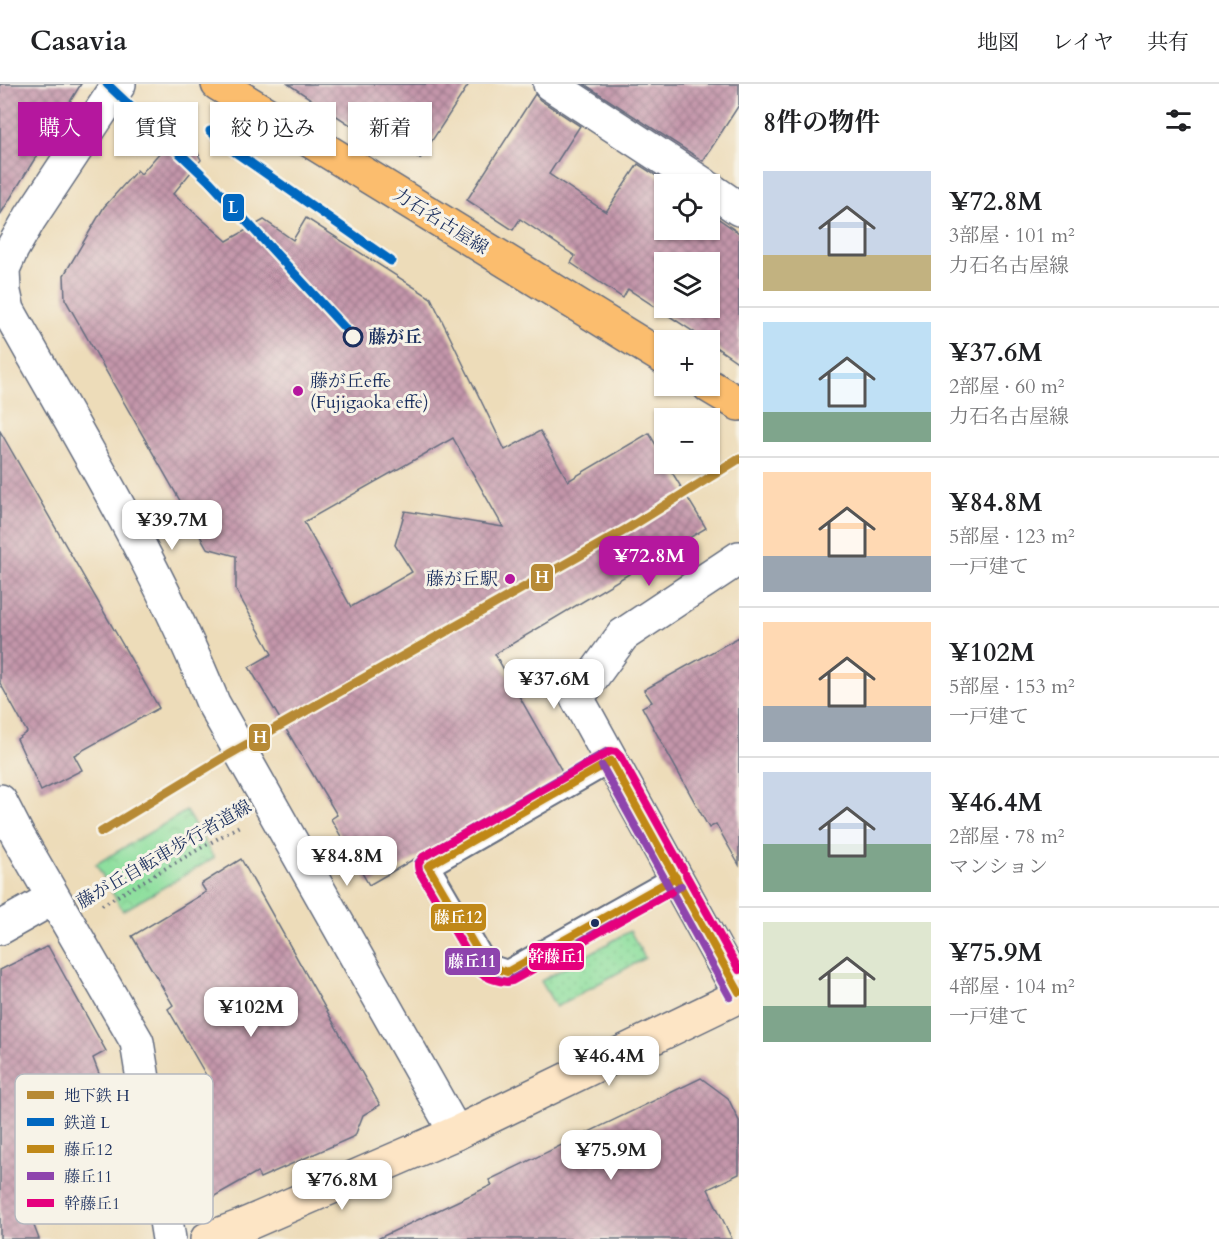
<!DOCTYPE html>
<html lang="ja">
<head>
<meta charset="utf-8">
<style>
  :root { --surface:#fff; --page:#f6f6f6; --text:#202124; --muted:#757577; --line:#e0e0e0; --accent:#b5179e }
  body { margin:0; font-family:Cardo,"Noto Serif JP",serif; background:var(--page); color:var(--text); height:100vh; display:flex; flex-direction:column; font-size:22px; white-space:nowrap }
  * { box-sizing:border-box; margin:0 }
  p { font-size:20px; color:var(--muted) }
  .icon { flex:none; width:33px; height:33px; fill:none; stroke:currentColor; stroke-width:2; stroke-linecap:round; stroke-linejoin:round }
  .map { position:relative; flex:1; overflow:hidden }
  .sheet { display:flex; flex-direction:column; background:var(--surface); width:480px }
  .sheet>* { flex:none }
  .hud { position:absolute; left:18px; top:18px; width:570px; height:54px; display:flex; gap:12px }
  .tools { position:absolute; left:654px; top:90px; display:grid; gap:12px }
  .tools a { display:grid; place-items:center; width:66px; height:66px; border-radius:0px; background:var(--surface); box-shadow:0 2px 4px #0004; font-size:30px }
  .price { position:absolute; translate:-50% -51px; padding:0 14px; border-radius:12px; background:#fff; color:#222; font-size:20px; line-height:39px; filter:drop-shadow(0 2px 3px #0008) }
  .price::after { content:''; position:absolute; left:50%; top:36px; width:18px; height:14px; margin-left:-9px; background:inherit; clip-path:polygon(0 0,100% 0,50% 100%) }
  .price.current { background:var(--accent); color:#fff }
  ul { padding:0; list-style:none }
  li { display:flex; align-items:center; gap:18px; height:150px; padding:0 24px }
  li+li { border-top:2px solid var(--line) }
  li span { display:grid; place-items:center; flex:none; width:168px; height:120px; border-radius:0px; color:#555 }
  li>.icon { margin-inline-start:auto }
  span .icon { width:72px; height:72px; fill:#fffc; stroke-width:1 }
  li b { font-size:26px }
  h2 { display:flex; justify-content:space-between; align-items:center; height:72px; padding:0 24px; font-size:26px }
  .pill { padding:0 21px; border-radius:0px; background:var(--surface); box-shadow:0 2px 4px #0004; font-size:21px; line-height:54px }
  .pill.current { background:var(--accent); color:#fff }
  header { display:flex; align-items:center; gap:36px; box-sizing:border-box; height:84px; padding:0 30px; background:var(--surface); border-bottom:2px solid var(--line) }
  header strong { font-size:28px }
  nav { display:flex; gap:33px; margin-inline-start:auto; font-size:21px }
  main { display:flex; flex:1; min-height:0 }
  .map>svg:first-child { display:block }
</style>
</head>
<body>
<header>
<strong>Casavia</strong>
<nav><a>地図</a><a>レイヤ</a><a>共有</a></nav>
</header>
<main>
<div class="map">
<svg width="739" height="1155" viewBox="0 0 739 1155">
  <defs>
    <pattern id="park-crowns" width="20" height="18" patternUnits="userSpaceOnUse" patternTransform="scale(1.5)"><rect width="20" height="18" fill="#8edf9e"/><path d="M2 6a3 3 0 1 1 6 0M12 15a3 3 0 1 1 6 0" fill="none" stroke="#7ac08a"/></pattern>
    <pattern id="garden-dots" width="8" height="8" patternUnits="userSpaceOnUse" patternTransform="scale(1.5)"><rect width="8" height="8" fill="#8edf9e"/><path d="M2 2h.1M6 6h.1" fill="none" stroke="#7ac08a" stroke-width="1.8" stroke-linecap="round"/></pattern>
    <pattern id="building-cross-hatch" width="8" height="8" patternUnits="userSpaceOnUse" patternTransform="scale(1.5)"><rect width="8" height="8" fill="#c496aa"/><path d="M0 0l8 8M0 8l8-8" fill="none" stroke="#9e7b8e"/></pattern>
  </defs>
  <rect width="100%" height="100%" fill="#f7f3e8"/>
  <filter id="ink" filterUnits="userSpaceOnUse"><feTurbulence type="fractalNoise" baseFrequency=".0167" numOctaves="2"/><feDisplacementMap in="SourceGraphic" scale="12" xChannelSelector="R" yChannelSelector="G"/><feConvolveMatrix kernelMatrix="1 2 1 2 8 2 1 2 1" color-interpolation-filters="sRGB"/></filter>
  <filter id="wash" filterUnits="userSpaceOnUse"><feTurbulence type="fractalNoise" baseFrequency=".008" numOctaves="4" result="noise"/><feDisplacementMap in="SourceGraphic" scale="24" xChannelSelector="R" yChannelSelector="G"/><feGaussianBlur stdDeviation="1.35" result="paint"/><feColorMatrix in="noise" values="0 0 0 0 0 0 0 0 0 0 0 0 0 0 0 0 0 1.4 0 .05"/><feComposite in="paint" operator="in"/></filter>
  <g filter="url(#wash)">
    <rect width="100%" height="100%" fill="#eddcb9"/>
    <path fill="url(#park-crowns)" stroke="#54877e" stroke-width="1.5" d="M186,727L214,774L123,827L96,780Z"/>
    <path fill="url(#garden-dots)" stroke="#54877e" stroke-width="1.5" d="M630,847L645,874L556,923L541,897Z"/>
    <g id="blocks">
      <g fill="url(#building-cross-hatch)" fill-rule="evenodd">
        <path d="M0,0H81L0,131Z"/>
        <path d="M288,0H469L420,75L370,41L364,50Z"/>
        <path d="M584,0H739V21L703,77Z"/>
        <path d="M535,10L540,16L580,42L549,90L606,128L638,80L669,100H664V146H710V129L739,149V279L710,259V256H706L628,205L623,214L571,179L575,172L520,135L513,146L467,116ZM664,178H710V224H664Z"/>
        <path d="M176,50L194,61L201,76L173,110L227,157L264,136L293,156L306,134L431,214L505,366L540,347L568,397L649,349L664,375V380H667L706,444L495,570L563,689L369,801L331,735L337,731L249,583L272,570L236,506V472L207,464L65,215L64,191L104,123L137,86L141,90ZM453,354L503,443L405,427L395,461L412,488L351,523L304,438Z"/>
        <path d="M0,347L159,624L74,671L82,686L41,707L17,655L27,648L0,599Z"/>
        <path d="M739,553V781L716,740L709,744L642,623L652,618L644,606Z"/>
        <path d="M241,775L380,1021L363,1031L355,1052L260,1094L257,1088L197,1122L182,1008L207,993L168,925L173,921L132,852L206,808L201,800Z"/>
        <path d="M48,862L106,967L93,974L104,1003L102,1004L132,1088L28,1126L39,1155H0V886Z"/>
        <path d="M701,994L728,1014L739,1037V1090L708,1105L732,1155H377L492,1101L489,1096Z"/>
      </g>
    </g>
  </g>
  <g filter="url(#ink)">
    <use href="#blocks" fill-opacity="0" stroke="#646c7e" stroke-width="1.5"/>
    <g fill="none" stroke-linecap="round" stroke-linejoin="round">
      <defs>
        <path id="lane" d="M611,677L428,782L486,881L507,888L676,793"/>
        <g id="street">
          <path d="M119,0L30,134L12,165L3,185L4,208L8,226C80,355 158,482 213,619L456,1049"/>
          <path d="M550,0L703,100"/>
          <path d="M710,105L739,125"/>
          <path d="M739,474L623,551L577,614L739,908"/>
          <path d="M0,717L18,752L137,958L169,1155"/>
          <path d="M0,844L53,814"/>
        </g>
        <path id="secondary" d="M207,1155L242,1142L456,1049L739,912"/>
        <g id="primary">
          <path d="M218,0L664,274"/>
          <path d="M709,302L739,320"/>
        </g>
      </defs>
      <use href="#lane" stroke="#646c7e" stroke-width="26"/>
      <use href="#street" stroke="#646c7e" stroke-width="36"/>
      <use href="#secondary" stroke="#646c7e" stroke-width="36"/>
      <use href="#primary" stroke="#646c7e" stroke-width="36"/>
      <path stroke="#646c7e" stroke-width="4" stroke-dasharray="1.5 4.5" stroke-linecap="butt" d="M102,821L241,741"/>
      <use href="#lane" stroke="#fff" stroke-width="22"/>
      <use href="#street" stroke="#fff" stroke-width="33"/>
      <use href="#secondary" stroke="#fde5c5" stroke-width="33"/>
      <use href="#primary" stroke="#fbbd6e" stroke-width="33"/>
      <defs>
        <g id="bus-1">
          <path d="M611,677L428,782L486,881L507,888L676,793"/>
          <path d="M611,677L739,908"/>
        </g>
        <g id="bus-2">
          <path d="M606,668L423,773L418,779L419,787L478,887L483,891L507,898L681,802"/>
          <path d="M602,682L730,913"/>
        </g>
        <g id="bus-3">
          <path d="M686,791L739,886"/>
          <path d="M671,808L512,897C502,900 486,894 478,887L419,787L418,781L423,773L611,667L616,668L620,672L683,785"/>
        </g>
      </defs>
      <use href="#bus-1" stroke="#f7f3e8" stroke-width="12"/>
      <use href="#bus-2" stroke="#f7f3e8" stroke-width="12"/>
      <use href="#bus-3" stroke="#f7f3e8" stroke-width="12"/>
      <use href="#bus-1" stroke="#c08818" stroke-width="8"/>
      <use href="#bus-2" stroke="#8e44ad" stroke-width="8"/>
      <use href="#bus-3" stroke="#e5007d" stroke-width="8"/>
      <defs>
        <g id="rail-1">
          <path d="M107,0L210,98L353,253"/>
          <path d="M210,47L235,68L391,177"/>
        </g>
      </defs>
      <use href="#rail-1" stroke="#f7f3e8" stroke-width="14"/>
      <use href="#rail-1" stroke="#0067c0" stroke-width="9"/>
      <defs>
        <path id="metro-1" d="M101,748L228,671L627,445L739,375"/>
      </defs>
      <use href="#metro-1" stroke="#f7f3e8" stroke-width="14"/>
      <use href="#metro-1" stroke="#b78a35" stroke-width="9"/>
    </g>
  </g>
  <circle fill="#f7f3e8" stroke="#1b2f5e" stroke-width="3" cx="353" cy="253" r="9"/>
  <g fill="#b5179e" stroke="#f7f3e8" stroke-width="2">
    <circle cx="298" cy="307" r="6"/>
    <circle cx="510" cy="495" r="6"/>
  </g>
  <circle fill="#1b2f5e" stroke="#f7f3e8" stroke-width="2" cx="595" cy="839" r="5"/>
  <g text-anchor="middle" stroke-width="6" stroke-linejoin="round" paint-order="stroke">
    <g font-size="18" fill="#1b2f5e" stroke="#f7f3e8">
      <text transform="translate(441 137) rotate(32)" y="6">力石名古屋線</text>
      <text transform="translate(164 770) rotate(-30)" y="6">藤が丘自転車歩行者道線</text>
    </g>
    <g font-size="18" font-weight="bold" fill="#1b2f5e" stroke="#f7f3e8" text-anchor="start">
      <text x="368" y="259">藤が丘</text>
    </g>
    <g font-size="18" fill="#1b2f5e" stroke="#f7f3e8" text-anchor="start">
      <text x="310" y="303">藤が丘effe<tspan x="310" dy="21">(Fujigaoka effe)</tspan></text>
      <text x="498" y="501" text-anchor="end">藤が丘駅</text>
    </g>
  </g>
  <rect x="15" y="990" width="198" height="150" rx="9" fill="#f7f3e8" stroke="#b5b8bf" stroke-width="1.5"/>
  <rect x="27" y="1007" width="27" height="8" fill="#b78a35"/>
  <rect x="27" y="1034" width="27" height="8" fill="#0067c0"/>
  <rect x="27" y="1061" width="27" height="8" fill="#c08818"/>
  <rect x="27" y="1088" width="27" height="8" fill="#8e44ad"/>
  <rect x="27" y="1115" width="27" height="8" fill="#e5007d"/>
  <g font-size="16" fill="#1b2f5e">
    <text x="64" y="1017">地下鉄 H</text>
    <text x="64" y="1044">鉄道 L</text>
    <text x="64" y="1071">藤丘12</text>
    <text x="64" y="1098">藤丘11</text>
    <text x="64" y="1125">幹藤丘1</text>
  </g>
  <g stroke="#f7f3e8" stroke-width="2">
    <rect x="222" y="109" width="23" height="29" rx="6" fill="#0067c0"/>
    <rect x="530" y="479" width="24" height="29" rx="6" fill="#b78a35"/>
    <rect x="248" y="639" width="23" height="29" rx="6" fill="#b78a35"/>
    <rect x="430" y="819" width="57" height="29" rx="6" fill="#c08818"/>
    <rect x="528" y="858" width="57" height="29" rx="6" fill="#e5007d"/>
    <rect x="444" y="863" width="57" height="29" rx="6" fill="#8e44ad"/>
  </g>
  <g font-size="16" text-anchor="middle" font-weight="bold" fill="#fff">
    <text x="233" y="129">L</text>
    <text x="542" y="499">H</text>
    <text x="260" y="659">H</text>
    <text x="458" y="839">藤丘12</text>
    <text x="556" y="878">幹藤丘1</text>
    <text x="472" y="883">藤丘11</text>
  </g>
</svg>
<div class="tools">
<a><svg class="icon" aria-label="locate" viewBox="0 0 24 24"><circle cx="12" cy="12" r="6"/><path d="M12 2v4M12 18v4M2 12h4M18 12h4"/></svg></a>
<a><svg class="icon" aria-label="layers" viewBox="0 0 24 24"><path d="M12 4l9 5-9 5-9-5zM3 14l9 5 9-5"/></svg></a>
<a>+</a>
<a>−</a>
</div>
<b class="price" style="left:172px;top:467px">¥39.7M</b>
<b class="price current" style="left:649px;top:503px">¥72.8M</b>
<b class="price" style="left:554px;top:626px">¥37.6M</b>
<b class="price" style="left:347px;top:803px">¥84.8M</b>
<b class="price" style="left:251px;top:954px">¥102M</b>
<b class="price" style="left:609px;top:1003px">¥46.4M</b>
<b class="price" style="left:611px;top:1097px">¥75.9M</b>
<b class="price" style="left:342px;top:1127px">¥76.8M</b>
<div class="hud">
<a class="pill current">購入</a>
<a class="pill">賃貸</a>
<a class="pill">絞り込み</a>
<a class="pill">新着</a>
</div>
</div>
<section class="sheet">
<h2>8件の物件<svg class="icon" aria-label="filters" viewBox="0 0 24 24"><path d="M4 7h16M4 17h16"/><circle cx="9" cy="7" r="2"/><circle cx="15" cy="17" r="2"/></svg></h2>
<ul>
<li><span style="background:linear-gradient(#c9d6e8 70%,#c2b280 0)"><svg class="icon" aria-label="home" viewBox="0 0 24 24"><path d="M3 11l9-7 9 7M6 9v11h12V9"/></svg></span><div><b>¥72.8M</b><p>3部屋 · 101 m²</p><p>力石名古屋線</p></div></li>
<li><span style="background:linear-gradient(#bfe0f5 75%,#7fa58c 0)"><svg class="icon" aria-label="home" viewBox="0 0 24 24"><path d="M3 11l9-7 9 7M6 9v11h12V9"/></svg></span><div><b>¥37.6M</b><p>2部屋 · 60 m²</p><p>力石名古屋線</p></div></li>
<li><span style="background:linear-gradient(#ffd9b3 70%,#9aa5b1 0)"><svg class="icon" aria-label="home" viewBox="0 0 24 24"><path d="M3 11l9-7 9 7M6 9v11h12V9"/></svg></span><div><b>¥84.8M</b><p>5部屋 · 123 m²</p><p>一戸建て</p></div></li>
<li><span style="background:linear-gradient(#ffd9b3 70%,#9aa5b1 0)"><svg class="icon" aria-label="home" viewBox="0 0 24 24"><path d="M3 11l9-7 9 7M6 9v11h12V9"/></svg></span><div><b>¥102M</b><p>5部屋 · 153 m²</p><p>一戸建て</p></div></li>
<li><span style="background:linear-gradient(#c9d6e8 60%,#7fa58c 0)"><svg class="icon" aria-label="home" viewBox="0 0 24 24"><path d="M3 11l9-7 9 7M6 9v11h12V9"/></svg></span><div><b>¥46.4M</b><p>2部屋 · 78 m²</p><p>マンション</p></div></li>
<li><span style="background:linear-gradient(#dfe7d0 70%,#7fa58c 0)"><svg class="icon" aria-label="home" viewBox="0 0 24 24"><path d="M3 11l9-7 9 7M6 9v11h12V9"/></svg></span><div><b>¥75.9M</b><p>4部屋 · 104 m²</p><p>一戸建て</p></div></li>
</ul>
</section>
</main>
</body>
</html>
